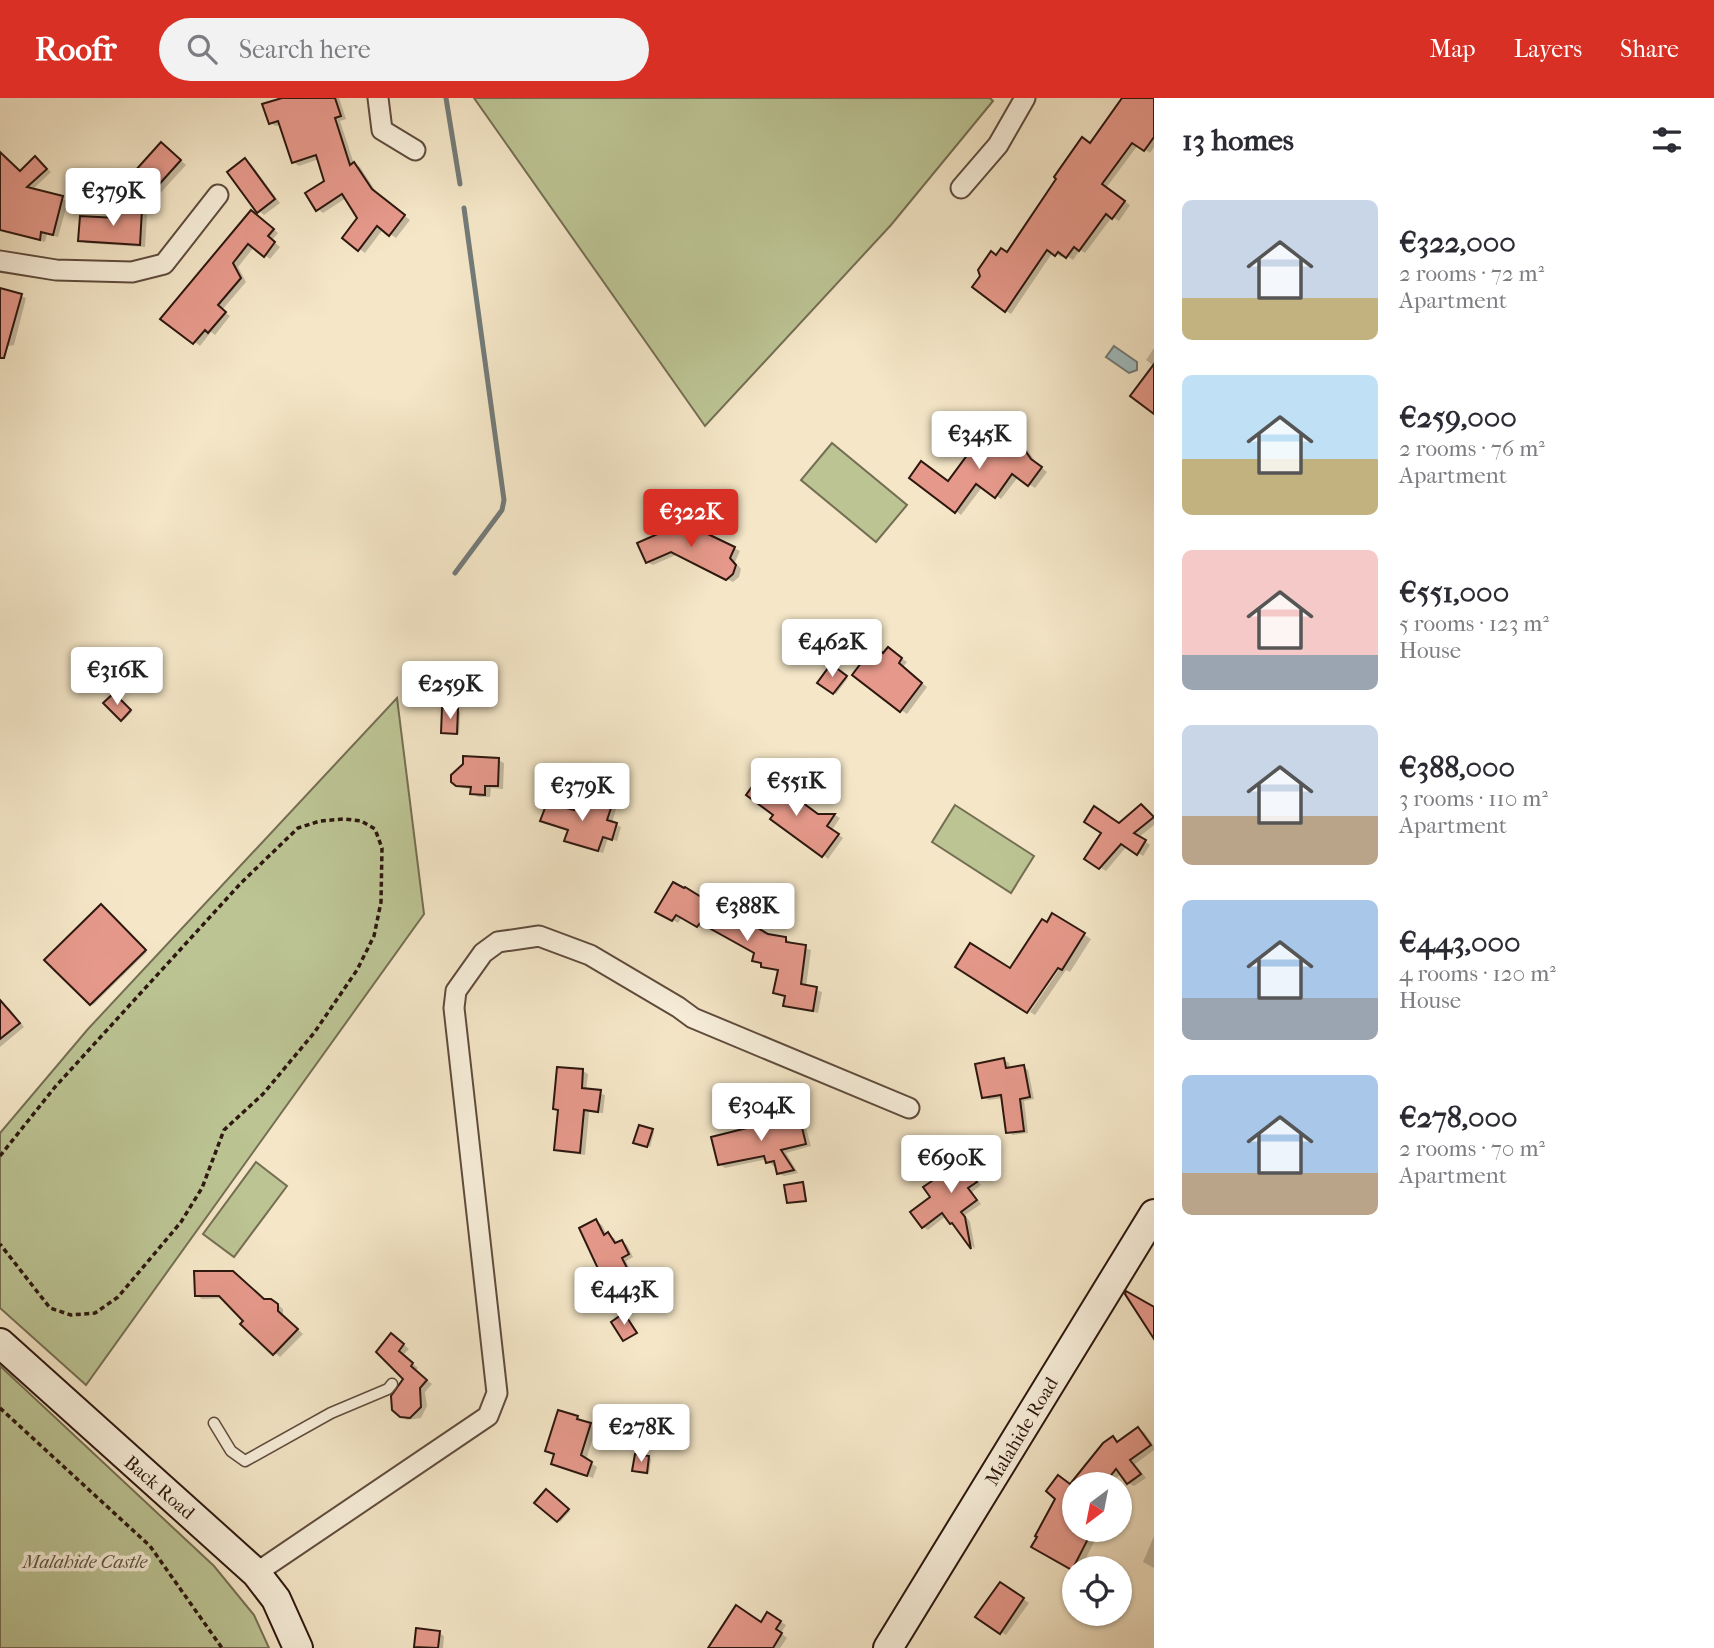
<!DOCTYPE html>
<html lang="en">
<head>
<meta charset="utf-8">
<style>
  :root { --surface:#fff; --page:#f2f2f3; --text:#2b2b33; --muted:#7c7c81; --accent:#d93025 }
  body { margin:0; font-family:"IM FELL French Canon",serif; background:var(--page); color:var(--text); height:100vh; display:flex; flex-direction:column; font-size:26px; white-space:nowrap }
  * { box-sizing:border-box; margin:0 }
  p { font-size:23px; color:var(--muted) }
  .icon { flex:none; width:38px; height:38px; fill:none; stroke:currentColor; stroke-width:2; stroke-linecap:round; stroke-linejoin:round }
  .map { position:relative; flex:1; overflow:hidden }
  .panel { display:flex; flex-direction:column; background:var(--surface); width:560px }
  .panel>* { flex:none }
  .needle { width:46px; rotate:212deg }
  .buttons { position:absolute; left:1062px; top:1374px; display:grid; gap:14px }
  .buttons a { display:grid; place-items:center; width:70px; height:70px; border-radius:50%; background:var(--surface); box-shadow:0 2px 5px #0004; font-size:35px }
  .price { position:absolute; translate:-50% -60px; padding:0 16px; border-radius:7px; background:#fff; color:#222; font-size:23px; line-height:46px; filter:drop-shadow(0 2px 4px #0008) }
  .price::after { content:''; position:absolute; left:50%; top:42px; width:21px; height:16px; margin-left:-10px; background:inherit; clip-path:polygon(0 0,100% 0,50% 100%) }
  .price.selected { background:var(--accent); color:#fff }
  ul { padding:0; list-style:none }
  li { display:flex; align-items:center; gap:21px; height:175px; padding:0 28px }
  li span { display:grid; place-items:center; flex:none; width:196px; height:140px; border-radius:10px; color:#555 }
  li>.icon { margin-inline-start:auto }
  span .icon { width:84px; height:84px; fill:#fffc; stroke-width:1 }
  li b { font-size:30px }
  h2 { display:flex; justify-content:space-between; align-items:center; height:84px; padding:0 28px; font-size:30px }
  header { display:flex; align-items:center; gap:42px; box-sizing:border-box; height:98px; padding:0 35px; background:var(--accent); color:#fff }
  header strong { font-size:33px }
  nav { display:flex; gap:38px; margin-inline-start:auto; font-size:24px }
  .search { width:490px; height:63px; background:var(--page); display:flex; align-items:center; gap:18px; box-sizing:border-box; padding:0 24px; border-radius:38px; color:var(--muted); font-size:26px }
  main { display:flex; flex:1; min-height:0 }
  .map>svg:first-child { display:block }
</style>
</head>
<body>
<header>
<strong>Roofr</strong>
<div class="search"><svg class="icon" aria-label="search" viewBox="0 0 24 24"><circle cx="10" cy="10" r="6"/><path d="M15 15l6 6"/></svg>Search here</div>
<nav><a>Map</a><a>Layers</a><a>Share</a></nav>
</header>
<main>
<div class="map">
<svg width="1154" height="1550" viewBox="0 0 1154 1550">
  <rect width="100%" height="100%" fill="#f4e6c7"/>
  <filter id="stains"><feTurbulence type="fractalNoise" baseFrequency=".00286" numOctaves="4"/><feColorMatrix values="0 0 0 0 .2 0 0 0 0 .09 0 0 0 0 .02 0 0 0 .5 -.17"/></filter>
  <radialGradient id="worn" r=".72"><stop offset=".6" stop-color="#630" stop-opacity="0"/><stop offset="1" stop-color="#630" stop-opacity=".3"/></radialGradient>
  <g fill="#bcc494" stroke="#746e52" stroke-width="2">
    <path d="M474,0H990L993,3L891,127L705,328Z"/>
    <path d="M832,345L907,407L876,444L801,382Z"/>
    <path d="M397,600L424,816L86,1287L0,1210V1035L88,931Z"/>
    <path d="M955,707L1034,758L1011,795L932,744Z"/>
    <path d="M256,1064L287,1088L234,1159L203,1136Z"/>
    <path d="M0,1268L214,1468L254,1517L269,1550H0Z"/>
  </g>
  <path fill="#a1bdc0" stroke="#737b79" stroke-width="2" d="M1114,248L1137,264V272L1129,275L1106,259Z"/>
  <g fill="#0003">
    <path d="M288,0H339L346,21L340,23L354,66L360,69L378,97L410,122L396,140L383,131L365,155L344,140L359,121L346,100L323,115L318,111L326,84L319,61L299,68L293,64L281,27L276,28L270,25Z"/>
    <path d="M1124,0H1154V49L1150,55L1138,47L1106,90L1130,107L1119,123L1112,119L1085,155L1080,152L1073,162L1064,156L1061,159L1053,154L1011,216L1006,213L996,158L1008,155Z"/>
    <path d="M167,50L186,67L153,103L129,83Z"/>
    <path d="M0,59L21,74L35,60L51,74L32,92L68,103L58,139L47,136L45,144L0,132Z"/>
    <path d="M245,62L251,66L280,105L264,117L259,113Z"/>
    <path d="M142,113L147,117L145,149L86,145L80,142Z"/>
    <path d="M257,117L278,135L272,142L280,149L270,161L254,149L238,169L246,184L222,212L230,218L215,237L211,234L200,248L163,221Z"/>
    <path d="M0,191L26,200L14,247L4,249L0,247Z"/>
    <path d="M1154,250V268L1146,262Z"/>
    <path d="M1016,341L1022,344L1037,366L1047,374L1035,390L1018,379L1001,401L983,388L961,417L956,413L949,384Z"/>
    <path d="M639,446L734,450L740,453L735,464L741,471L739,479L733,484L678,456L653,467L647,464Z"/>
    <path d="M894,555L907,564L903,569L927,589L907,616L901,612L884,557Z"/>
    <path d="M831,568L848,580L836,596L820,584Z"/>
    <path d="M116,598L132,614L124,622L122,621Z"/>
    <path d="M457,612L460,614L459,636L443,634Z"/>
    <path d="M498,662L504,665L503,691L491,690L490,699H478L472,695V691L463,690L457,686Z"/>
    <path d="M773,697L785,700L819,718L835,717L840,720L832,732L843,740L828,761L775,716Z"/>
    <path d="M611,708L616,711L612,725L621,729L617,743L608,740L603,755L571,746L566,743L569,732L542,722Z"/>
    <path d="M1141,708L1154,718V727L1139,739L1150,747L1143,758L1127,748L1106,773L1086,761Z"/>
    <path d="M103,810L147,854L93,907L47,862Z"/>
    <path d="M658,813L733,820L767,838L786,841L791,844V846L811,852L806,889L822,894L818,915L785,907L787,899L775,895L779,873L768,871L754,862L756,855L706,826L703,831L682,819L678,825Z"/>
    <path d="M1053,817L1091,841L1070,874L1066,872L1035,917L1030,914L1065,863L1011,872Z"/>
    <path d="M3,907L9,910L24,929L0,949V909Z"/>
    <path d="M1004,962L1009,965L1010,971L1023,969L1028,972L1034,1001L1024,1003L1028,1035L1013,1037L1008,1034L1003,1000L989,1002L983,999Z"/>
    <path d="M559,971L583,973L588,976L586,992L605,997L603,1015L589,1014L585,1057L561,1054L556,1051L560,1013L555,1010Z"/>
    <path d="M799,1019L804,1023L811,1048L786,1055L798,1075L784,1078L778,1075L776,1067L773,1068L767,1061L725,1070L719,1066Z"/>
    <path d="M652,1033L654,1034L650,1049L638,1045Z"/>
    <path d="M971,1056L977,1059L988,1074L977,1082L981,1087L972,1094L981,1106L965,1117L970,1124L975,1151L946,1118L928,1132L923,1129L933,1099Z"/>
    <path d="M802,1086L805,1088L807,1103L789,1104Z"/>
    <path d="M596,1123L602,1127L607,1137L614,1140L618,1146L621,1144L627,1147L633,1159L626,1163L636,1183L635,1193L628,1200L609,1189Z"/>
    <path d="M233,1175L266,1203L277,1206L283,1211V1218L303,1236L280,1259L242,1226L245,1223L224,1200L202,1201L196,1197Z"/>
    <path d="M397,1241L409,1251L403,1257L418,1270L415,1273L432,1286L425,1294L427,1308L421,1320L407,1322L401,1318L406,1281L378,1254Z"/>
    <path d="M559,1314L578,1320L596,1330L586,1362L597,1369L593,1380L553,1366Z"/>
    <path d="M1138,1331L1144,1334L1154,1348V1352L1135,1366L1146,1380L1134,1388L1128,1385L1121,1375L1112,1386H1074V1432H1099L1092,1440L1095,1442L1081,1470L1074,1471L1034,1448L1071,1388L1104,1346L1113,1340L1119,1343Z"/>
    <path d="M649,1360L651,1361L649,1376L636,1373Z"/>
    <path d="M549,1395L570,1413L560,1424L537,1405Z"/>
    <path d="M1154,1438V1470L1143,1464Z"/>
    <path d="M1006,1489L1029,1505L1006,1537L1001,1534Z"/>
    <path d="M768,1516L786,1527L781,1535L787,1540L780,1550H712L761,1526Z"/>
    <path d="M418,1532L439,1535L444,1538L443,1550H415Z"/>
  </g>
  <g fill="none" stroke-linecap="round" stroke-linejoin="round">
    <g stroke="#737b79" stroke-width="5">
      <path d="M446,0L460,86"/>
      <path d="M455,475L502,412L504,402L464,110"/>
    </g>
  </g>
  <g fill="#e6998b" stroke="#2d170f" stroke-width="2">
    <path d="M282,0H335L341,18L335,20L350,67L354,64L372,91L405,117L389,138L377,128L358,153L342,140L357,120L342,96L316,113L305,95L324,83L316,57L292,65L278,23L269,26L262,6Z"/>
    <path d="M1122,0H1154V39L1144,53L1132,45L1102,86L1125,103L1112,121L1106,116L1079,153L1074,149L1066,160L1058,154L1055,158L1047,152L1005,214L972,189L980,178L978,172L991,153L996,157L1001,150L1007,154L1056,81L1054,79L1082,39L1090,45Z"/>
    <path d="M161,44L181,62L146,101L126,83Z"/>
    <path d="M0,54L20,73L35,58L47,71L27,89L63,98L53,137L41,134L40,142L0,132Z"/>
    <path d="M245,60L275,101L257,115L227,74Z"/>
    <path d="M117,110L142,111L140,147L78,143L80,118L117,120Z"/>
    <path d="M251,112L274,131L268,138L275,144L264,159L248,146L233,165L241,180L218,207L226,214L208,235L205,232L193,246L160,221Z"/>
    <path d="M0,190L22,196L4,260H0Z"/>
    <path d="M1154,266V316L1130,298Z"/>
    <path d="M988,329L1008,344L1016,339L1031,361L1042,369L1028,388L1012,376L995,400L976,386L955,415L909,380L921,363L948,383Z"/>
    <path d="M687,426L735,449L730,460L736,467L733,476L726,482L671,454L646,465L637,445L678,427Z"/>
    <path d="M874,548L883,555L888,549L902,560L899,565L922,585L900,614L852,577Z"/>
    <path d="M831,566L847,578L833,596L817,585Z"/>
    <path d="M114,595L131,612L121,623L103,605Z"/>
    <path d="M442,610L458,611L457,636L441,635Z"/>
    <path d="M463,658L499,660L498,688H485V697L470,696L471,689L456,688L451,684V677L463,666Z"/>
    <path d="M756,683L772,696L775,691L785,698L788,694L818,716H835L827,728L839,736L822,759L770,721L773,717L746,697Z"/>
    <path d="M589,702L612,707L607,722L617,725L612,742L603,739L598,753L564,743L568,732L540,723L547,705L574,712L576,706L587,710Z"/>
    <path d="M1141,706L1154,719L1134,735L1146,742L1137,757L1121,746L1099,771L1084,761L1101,735L1084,724L1094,708L1119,725Z"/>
    <path d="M673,784L684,790L685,789L732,818L734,816L768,836L786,839V844L806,847L801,886L817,889L813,913L783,908L785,898L773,895L778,872L761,869V865L752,863L754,855L700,825L697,829L676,817L672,823L655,814Z"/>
    <path d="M101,806L146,852L90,907L44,862Z"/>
    <path d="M1052,815L1085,835L1062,872L1058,870L1027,915L955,869L970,845L1010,870L1042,821L1047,824Z"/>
    <path d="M0,902L20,925L0,941Z"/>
    <path d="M1004,960L1006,970L1024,967L1030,999L1020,1001L1024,1033L1006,1035L1001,997L982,1000L975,966Z"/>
    <path d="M557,969L583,971L582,990L601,992L598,1014L584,1012L580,1055L554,1052L558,1012L553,1011Z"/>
    <path d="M799,1017L806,1046L781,1052L794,1072L777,1076L774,1063L766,1065L764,1058L718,1067L711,1039Z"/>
    <path d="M639,1027L653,1031L647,1049L633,1045Z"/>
    <path d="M971,1054L984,1071L973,1078L977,1084L968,1090L977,1102L961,1114L965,1119L971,1151L952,1125L950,1126L942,1115L922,1130L910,1114L930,1099L923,1089L932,1083L931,1081Z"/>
    <path d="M803,1084L806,1103L787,1105L784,1087Z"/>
    <path d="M596,1121L604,1137L608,1134L615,1145L622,1142L629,1156L622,1160L631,1178L632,1186L621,1198L607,1190L579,1130Z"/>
    <path d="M194,1173H233L264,1201H271L278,1206V1213L298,1231L273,1257L240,1226L243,1223L219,1198H195Z"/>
    <path d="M1126,1193L1154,1209V1241L1125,1196Z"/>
    <path d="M624,1215L637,1235L623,1243L611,1224Z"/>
    <path d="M391,1235L404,1246L399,1253L413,1265L411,1268L427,1282L420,1290L421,1309L410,1320L400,1319L392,1312L391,1298L403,1281L376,1254Z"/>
    <path d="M558,1312L578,1318L577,1321L591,1325L581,1357L592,1364L587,1378L551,1366L554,1356L545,1353Z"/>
    <path d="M1138,1329L1151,1347L1130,1362L1141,1376L1127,1386L1116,1371L1104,1386H1070L1103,1345L1113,1338L1117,1344Z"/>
    <path d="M635,1356L649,1358L647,1375L632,1373Z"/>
    <path d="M1058,1377L1074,1389V1432H1081L1090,1437L1072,1472L1031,1449L1037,1439L1035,1438L1055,1401L1046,1393Z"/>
    <path d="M546,1391L569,1411L557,1424L534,1405Z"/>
    <path d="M1000,1484L1024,1500L1000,1536L975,1519Z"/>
    <path d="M736,1507L761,1524L767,1514L781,1523L776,1531L782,1535L773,1550H708Z"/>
    <path d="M416,1530L440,1533L438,1550L414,1549Z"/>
  </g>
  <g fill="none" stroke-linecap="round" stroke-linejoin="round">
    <defs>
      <path id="lane" d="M214,1325L231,1353L245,1363L331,1315L388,1291L392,1286"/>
      <g id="street">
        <path d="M378,0L382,32L415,52"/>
        <path d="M961,90L998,47L1025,0"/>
        <path d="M0,163L56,172L132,174L164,166L218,97"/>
        <path d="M256,1475L488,1318L497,1295L454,910L456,893L483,855L498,844L539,838L590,857L678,909L693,920L909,1010"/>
      </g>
      <g id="secondary">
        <path d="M0,1245L256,1475L276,1501L298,1550"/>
        <path d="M888,1550L1154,1116"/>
      </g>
    </defs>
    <use href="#lane" stroke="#5f4b3d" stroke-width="13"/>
    <use href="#street" stroke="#5f4b3d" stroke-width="23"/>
    <use href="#secondary" stroke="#2d170f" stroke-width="32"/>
    <g stroke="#2d170f" stroke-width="3.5" stroke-dasharray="5 3.5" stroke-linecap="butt">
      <path d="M0,1058L55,989L241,785L298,730L320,723L344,721L361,723L375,731L382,750L381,804L374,838L357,872L314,935L263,996L224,1032L202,1090L181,1124L118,1199L95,1215L71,1217L50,1210L0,1146"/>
      <path d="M0,1310L150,1448L222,1550"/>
    </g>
    <use href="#lane" stroke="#f8efdb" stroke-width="10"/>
    <use href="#street" stroke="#f8efdb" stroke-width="19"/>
    <use href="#secondary" stroke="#f8efdb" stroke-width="28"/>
  </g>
  <g text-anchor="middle" stroke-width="7" stroke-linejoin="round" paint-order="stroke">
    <g font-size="19" fill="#2d170f" stroke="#f8efdb">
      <text transform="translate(1021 1333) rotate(-59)" y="7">Malahide Road</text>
      <text transform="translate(160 1389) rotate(41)" y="7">Back Road</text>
    </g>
    <g font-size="19" font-style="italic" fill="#5f543e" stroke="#f8efdb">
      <text x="85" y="1470">Malahide Castle</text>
    </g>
  </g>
  <rect width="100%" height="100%" filter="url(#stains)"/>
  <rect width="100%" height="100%" fill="url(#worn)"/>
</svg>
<div class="buttons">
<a><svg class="needle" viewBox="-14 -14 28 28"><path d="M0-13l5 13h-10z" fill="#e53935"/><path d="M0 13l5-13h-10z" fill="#7c7c81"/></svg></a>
<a><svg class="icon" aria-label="locate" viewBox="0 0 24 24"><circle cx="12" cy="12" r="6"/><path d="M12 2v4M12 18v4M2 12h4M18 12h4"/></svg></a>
</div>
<b class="price" style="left:113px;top:130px">€379K</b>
<b class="price" style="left:979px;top:373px">€345K</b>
<b class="price selected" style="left:691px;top:451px">€322K</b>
<b class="price" style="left:832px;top:581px">€462K</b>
<b class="price" style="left:117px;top:609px">€316K</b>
<b class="price" style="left:450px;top:623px">€259K</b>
<b class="price" style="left:796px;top:720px">€551K</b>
<b class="price" style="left:582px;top:725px">€379K</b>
<b class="price" style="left:747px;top:845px">€388K</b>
<b class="price" style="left:761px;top:1045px">€304K</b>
<b class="price" style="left:951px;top:1097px">€690K</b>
<b class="price" style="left:624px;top:1229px">€443K</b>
<b class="price" style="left:641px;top:1366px">€278K</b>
</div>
<section class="panel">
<h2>13 homes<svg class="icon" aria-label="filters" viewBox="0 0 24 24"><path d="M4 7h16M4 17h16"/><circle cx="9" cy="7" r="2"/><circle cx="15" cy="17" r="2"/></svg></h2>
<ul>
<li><span style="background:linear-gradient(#c9d6e8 70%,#c2b280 0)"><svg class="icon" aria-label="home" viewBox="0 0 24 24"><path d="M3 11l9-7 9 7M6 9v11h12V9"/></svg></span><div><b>€322,000</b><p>2 rooms · 72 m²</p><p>Apartment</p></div></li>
<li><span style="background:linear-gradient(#bfe0f5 60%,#c2b280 0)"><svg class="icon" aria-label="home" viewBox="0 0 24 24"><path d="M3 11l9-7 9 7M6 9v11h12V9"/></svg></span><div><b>€259,000</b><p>2 rooms · 76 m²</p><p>Apartment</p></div></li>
<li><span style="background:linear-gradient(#f6c9c9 75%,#9aa5b1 0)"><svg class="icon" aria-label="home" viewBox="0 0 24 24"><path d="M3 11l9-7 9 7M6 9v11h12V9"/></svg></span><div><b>€551,000</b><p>5 rooms · 123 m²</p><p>House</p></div></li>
<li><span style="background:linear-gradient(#c9d6e8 65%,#b9a48a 0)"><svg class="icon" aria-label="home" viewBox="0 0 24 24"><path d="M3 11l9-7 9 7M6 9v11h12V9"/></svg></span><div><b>€388,000</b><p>3 rooms · 110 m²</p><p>Apartment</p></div></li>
<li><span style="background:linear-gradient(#a9c7e8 70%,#9aa5b1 0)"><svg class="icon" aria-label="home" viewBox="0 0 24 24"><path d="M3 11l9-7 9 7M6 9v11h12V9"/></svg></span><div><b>€443,000</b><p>4 rooms · 120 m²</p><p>House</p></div></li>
<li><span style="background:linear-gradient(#a9c7e8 70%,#b9a48a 0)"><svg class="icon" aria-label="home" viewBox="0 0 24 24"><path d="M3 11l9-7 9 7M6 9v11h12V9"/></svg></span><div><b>€278,000</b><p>2 rooms · 70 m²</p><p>Apartment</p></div></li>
</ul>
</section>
</main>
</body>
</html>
